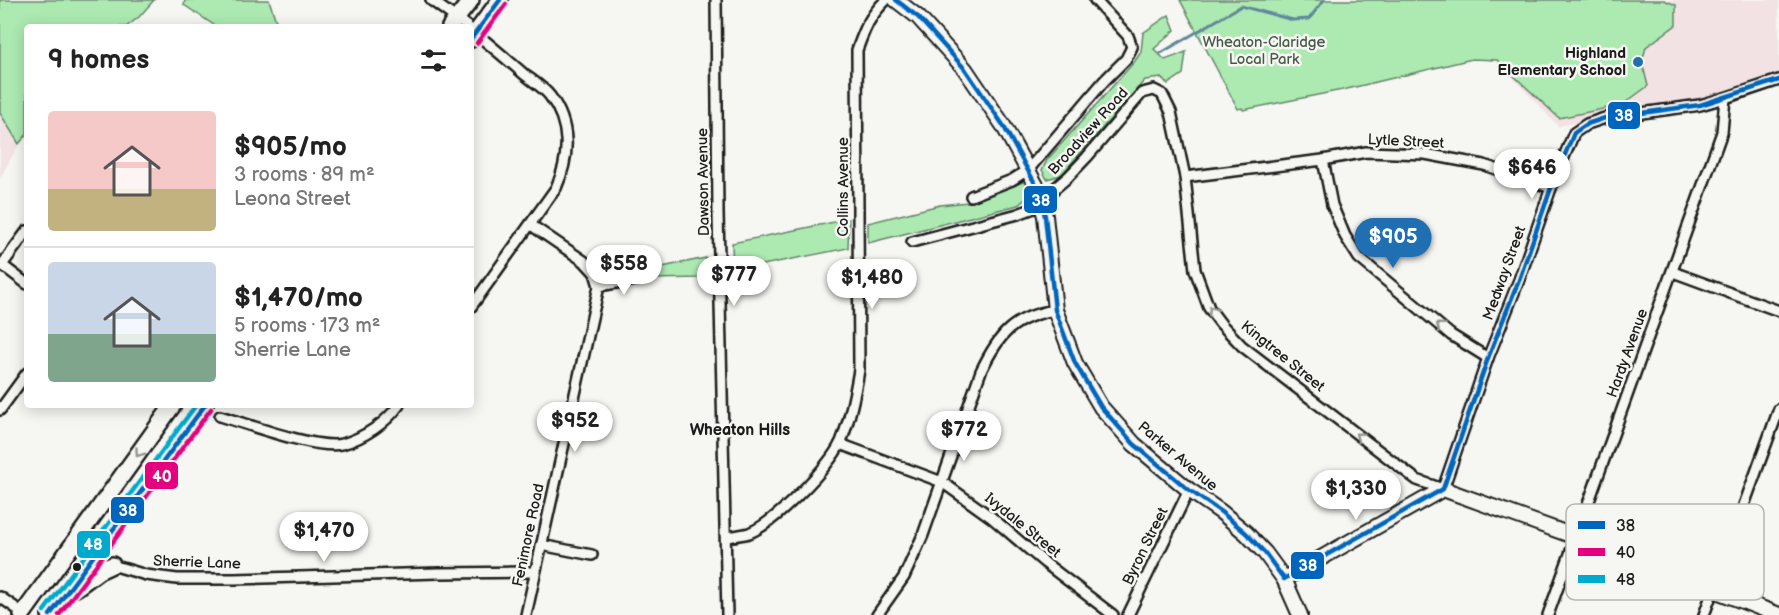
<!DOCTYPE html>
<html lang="en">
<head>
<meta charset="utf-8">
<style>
  :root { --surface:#fff; --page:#f2f2f2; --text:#222; --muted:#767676; --line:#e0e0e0; --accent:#1f6fb2 }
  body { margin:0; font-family:"Balsamiq Sans",sans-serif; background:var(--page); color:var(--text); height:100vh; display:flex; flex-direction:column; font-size:22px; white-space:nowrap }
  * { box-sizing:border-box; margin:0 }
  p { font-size:20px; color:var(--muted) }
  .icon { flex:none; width:33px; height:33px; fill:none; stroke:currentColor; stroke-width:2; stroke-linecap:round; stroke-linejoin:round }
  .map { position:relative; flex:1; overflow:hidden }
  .sheet { position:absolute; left:24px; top:24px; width:450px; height:384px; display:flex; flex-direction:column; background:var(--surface); border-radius:6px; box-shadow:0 3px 15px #0003 }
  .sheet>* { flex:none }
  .price { position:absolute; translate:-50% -51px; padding:0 14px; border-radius:21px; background:#fff; color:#222; font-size:20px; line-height:39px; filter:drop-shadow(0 2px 3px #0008) }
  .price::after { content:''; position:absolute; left:50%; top:36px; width:18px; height:14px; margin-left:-9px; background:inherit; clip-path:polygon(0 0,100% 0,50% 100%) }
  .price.active { background:var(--accent); color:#fff }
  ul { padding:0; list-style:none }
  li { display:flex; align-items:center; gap:18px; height:150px; padding:0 24px }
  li+li { border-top:2px solid var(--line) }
  li span { display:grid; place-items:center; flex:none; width:168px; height:120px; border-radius:6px; color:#555 }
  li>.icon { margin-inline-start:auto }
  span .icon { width:72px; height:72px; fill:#fffc; stroke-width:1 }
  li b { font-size:26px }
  h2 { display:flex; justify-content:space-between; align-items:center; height:72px; padding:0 24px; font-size:26px }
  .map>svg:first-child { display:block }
</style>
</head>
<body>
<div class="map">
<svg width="1779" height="615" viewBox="0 0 1779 615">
  <rect width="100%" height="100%" fill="#f6f6f2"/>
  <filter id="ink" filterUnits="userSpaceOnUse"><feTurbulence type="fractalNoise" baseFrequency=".0167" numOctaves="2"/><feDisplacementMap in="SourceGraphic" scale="12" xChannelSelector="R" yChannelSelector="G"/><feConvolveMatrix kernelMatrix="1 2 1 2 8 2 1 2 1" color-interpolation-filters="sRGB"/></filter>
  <g filter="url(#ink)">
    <g fill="#f3e2e4">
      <path d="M1510,0H1779V77L1709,100L1558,126L1479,42Z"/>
      <path d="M0,113L19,144L0,178Z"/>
    </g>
    <g fill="#aceab2" stroke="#648367" stroke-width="1.5">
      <path d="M0,0H154L139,17L126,27H27V134L19,144L0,113Z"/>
      <path d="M185,0H269L278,27H217L184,5Z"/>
      <path d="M1180,0H1664L1676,5V25L1646,47L1642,62L1648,86L1622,105L1559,118L1497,60L1472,59L1347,89L1243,110L1242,108L1238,109Z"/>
      <path d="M1169,15L1175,30L1154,49L1165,60L1186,52L1183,74L1168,84L1161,78L1145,80L1061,175L1047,179L1042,170L1047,160L1135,61L1141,52L1143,33Z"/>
      <path d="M1023,182L1026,184L1030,195L1018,205L868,243V223L940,205L968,202Z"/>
      <path d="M849,219L848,248L733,271L732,243Z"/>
      <path d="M706,258L707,277L701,278L649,279V276L643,271Z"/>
    </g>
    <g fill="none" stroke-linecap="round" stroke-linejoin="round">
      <path stroke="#61869b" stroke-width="3" d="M1161,53L1241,6L1293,20L1309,19L1324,0"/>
      <defs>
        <g id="street">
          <path d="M431,0L468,27"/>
          <path d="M716,0L718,213L727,615"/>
          <path d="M1323,160L1332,205L1345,236L1359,258L1451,335L1488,358"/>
          <path d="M1185,177L1323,160L1366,152L1425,154L1484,165L1551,188"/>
          <path d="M971,196L1012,180L1028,170L1104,81L1126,59L1132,47L1128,36L1095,0"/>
          <path d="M27,231L2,265L27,284"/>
          <path d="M912,242L1018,214L1042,205L1054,189L1068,177L1087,157L1142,93L1154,90L1162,94L1171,112L1185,177L1195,270L1209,308L1221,324L1242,346L1417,480L1443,489L1488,358L1519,280L1551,188L1574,133L1587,124L1605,118L1700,105L1725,98L1779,80"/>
          <path d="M1673,272L1779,311"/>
          <path d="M599,286L645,278"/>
          <path d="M471,307L556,188C570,157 571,124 550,96C544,88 533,81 525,75C508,60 490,45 472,30"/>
          <path d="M0,410L27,373"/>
          <path d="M220,416C247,424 318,450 342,444C364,438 386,423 399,405"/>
          <path d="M840,444L942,482L991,517L1045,563L1113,615"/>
          <path d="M726,537C733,536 742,535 749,533C775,523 829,467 841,442C850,419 855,394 859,370L857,50C865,28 869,17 886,0"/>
          <path d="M541,545L592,555"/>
          <path d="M112,565L146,575L177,579H234L438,573L535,572"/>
          <path d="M0,597L23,613"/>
          <path d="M526,615L599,286L595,273L584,261L531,225"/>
          <path d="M877,615L904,577L923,535L981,371C999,334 1013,317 1055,310"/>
          <path d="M1128,615L1189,490"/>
          <path d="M1548,615L1722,132L1725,98"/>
          <path d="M1704,615L1779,409"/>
        </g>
        <g id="secondary">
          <path d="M896,0L918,17L965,69L1003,125L1037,187L1045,216L1055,310L1075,363L1101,407L1134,444L1189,490L1221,512L1246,533L1265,553L1284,579L1300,615"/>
          <path d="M1284,579L1443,489L1576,537L1779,615"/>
        </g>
        <g id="primary">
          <path d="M450,27L471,0"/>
          <path d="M471,39L500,0"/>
          <path d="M76,588L99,571L112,565"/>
          <path d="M22,615L173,405"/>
          <path d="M50,615L205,405"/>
        </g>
      </defs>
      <use href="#street" stroke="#1c1c1c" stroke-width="14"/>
      <use href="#secondary" stroke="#1c1c1c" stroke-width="18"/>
      <use href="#primary" stroke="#1c1c1c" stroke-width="20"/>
      <use href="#street" stroke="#f6f6f2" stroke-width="9"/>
      <use href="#secondary" stroke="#f6f6f2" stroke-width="14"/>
      <use href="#primary" stroke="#f6f6f2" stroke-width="15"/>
      <defs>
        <g id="bus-1">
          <path d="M896,0L918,17L965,69L1003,125L1037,187L1045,216L1055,310L1075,363L1101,407L1134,444L1189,490L1221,512L1246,533L1265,553L1284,579L1443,489L1488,358L1519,280L1551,188L1574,133L1587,124L1605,118L1700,105L1779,80"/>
          <path d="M471,39L500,0"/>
          <path d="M50,615L205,405"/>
        </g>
        <g id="bus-2">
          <path d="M477,43L506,4"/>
          <path d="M59,615L211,409"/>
        </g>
        <path id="bus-3" d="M44,611L196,405"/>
      </defs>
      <use href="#bus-1" stroke="#f6f6f2" stroke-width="9"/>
      <use href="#bus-2" stroke="#f6f6f2" stroke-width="9"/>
      <use href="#bus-3" stroke="#f6f6f2" stroke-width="9"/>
      <use href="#bus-1" stroke="#0065bd" stroke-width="4.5"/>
      <use href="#bus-2" stroke="#e5007d" stroke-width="4.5"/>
      <use href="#bus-3" stroke="#00a9ce" stroke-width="4.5"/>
    </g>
    <defs><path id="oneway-chevron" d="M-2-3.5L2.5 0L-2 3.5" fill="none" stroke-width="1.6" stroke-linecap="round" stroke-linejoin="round" transform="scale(1.5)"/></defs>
    <g stroke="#949492">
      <use href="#oneway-chevron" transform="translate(1212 310) rotate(-122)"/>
      <use href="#oneway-chevron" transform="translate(1440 326) rotate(-140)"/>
      <use href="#oneway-chevron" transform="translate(1359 436) rotate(-143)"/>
      <use href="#oneway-chevron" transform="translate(139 453) rotate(125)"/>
    </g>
  </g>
  <circle fill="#1f6fb2" stroke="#f6f6f2" stroke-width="2" cx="1638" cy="62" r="6"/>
  <circle fill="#1c1c1c" stroke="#f6f6f2" stroke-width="2" cx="77" cy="567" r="5"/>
  <g text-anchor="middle" stroke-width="5" stroke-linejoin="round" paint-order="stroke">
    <g font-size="15" fill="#475a49" stroke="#f6f6f2">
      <text x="1264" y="47">Wheaton-Claridge<tspan x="1264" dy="17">Local Park</tspan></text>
    </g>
    <g font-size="15" font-weight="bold" fill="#1c1c1c" stroke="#f6f6f2" text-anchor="end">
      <text x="1626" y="58">Highland<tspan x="1626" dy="17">Elementary School</tspan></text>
    </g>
    <g font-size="15" fill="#1c1c1c" stroke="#f6f6f2">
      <text transform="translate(1088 131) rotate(-48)" y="5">Broadview Road</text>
      <text transform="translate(1406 141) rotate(3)" y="5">Lytle Street</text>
      <text transform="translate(703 182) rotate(-91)" y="5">Dawson Avenue</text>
      <text transform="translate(843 187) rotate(-90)" y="5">Collins Avenue</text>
      <text transform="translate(1504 273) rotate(-70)" y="5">Medway Street</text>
      <text transform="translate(1627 353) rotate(-70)" y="5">Hardy Avenue</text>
      <text transform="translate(1283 356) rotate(39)" y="5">Kingtree Street</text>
      <text transform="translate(1178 456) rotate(40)" y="5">Parker Avenue</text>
      <text transform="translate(1023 525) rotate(39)" y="5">Ivydale Street</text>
      <text transform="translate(528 535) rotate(-78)" y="5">Fenimore Road</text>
      <text transform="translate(1145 546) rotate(-64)" y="5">Byron Street</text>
      <text transform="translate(197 562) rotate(2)" y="5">Sherrie Lane</text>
    </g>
    <g font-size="16" font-weight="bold" fill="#1c1c1c" stroke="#f6f6f2">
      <text x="740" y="435">Wheaton Hills</text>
    </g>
  </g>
  <rect x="1566" y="504" width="198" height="96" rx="9" fill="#f6f6f2" stroke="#b5b5b2" stroke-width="1.5"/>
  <rect x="1578" y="521" width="27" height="8" fill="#0065bd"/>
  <rect x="1578" y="548" width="27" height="8" fill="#e5007d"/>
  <rect x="1578" y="575" width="27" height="8" fill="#00a9ce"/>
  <g font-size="16" fill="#1c1c1c">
    <text x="1616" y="531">38</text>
    <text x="1616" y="558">40</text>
    <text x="1616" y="585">48</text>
  </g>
  <g stroke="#f6f6f2" stroke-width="2">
    <rect x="1607" y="101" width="34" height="29" rx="6" fill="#0065bd"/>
    <rect x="1023" y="185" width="35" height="29" rx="6" fill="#0065bd"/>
    <rect x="144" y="461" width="35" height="29" rx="6" fill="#e5007d"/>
    <rect x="110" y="496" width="35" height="28" rx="6" fill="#0065bd"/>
    <rect x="76" y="530" width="35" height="29" rx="6" fill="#00a9ce"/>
    <rect x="1290" y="551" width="35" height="29" rx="6" fill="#0065bd"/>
  </g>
  <g font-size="16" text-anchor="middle" font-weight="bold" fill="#fff">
    <text x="1624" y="121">38</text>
    <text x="1041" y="206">38</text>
    <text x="162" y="482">40</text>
    <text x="128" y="516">38</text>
    <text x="93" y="550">48</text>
    <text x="1308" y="571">38</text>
  </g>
</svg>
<b class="price" style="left:1532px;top:200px">$646</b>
<b class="price active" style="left:1393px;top:269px">$905</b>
<b class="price" style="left:624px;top:296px">$558</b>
<b class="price" style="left:734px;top:307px">$777</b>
<b class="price" style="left:872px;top:310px">$1,480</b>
<b class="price" style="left:575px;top:453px">$952</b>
<b class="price" style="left:964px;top:462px">$772</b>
<b class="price" style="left:1356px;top:521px">$1,330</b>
<b class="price" style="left:324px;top:563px">$1,470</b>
<section class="sheet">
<h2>9 homes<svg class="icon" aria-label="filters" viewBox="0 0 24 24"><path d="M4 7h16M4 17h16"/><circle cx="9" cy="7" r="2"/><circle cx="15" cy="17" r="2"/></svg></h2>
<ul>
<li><span style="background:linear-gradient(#f6c9c9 65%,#c2b280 0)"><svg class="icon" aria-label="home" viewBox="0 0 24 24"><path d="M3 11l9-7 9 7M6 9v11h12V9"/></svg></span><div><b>$905/mo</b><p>3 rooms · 89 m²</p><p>Leona Street</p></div></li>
<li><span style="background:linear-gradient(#c9d6e8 60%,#7fa58c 0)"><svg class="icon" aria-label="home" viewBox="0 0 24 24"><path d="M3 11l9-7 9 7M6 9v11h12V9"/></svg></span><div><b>$1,470/mo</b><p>5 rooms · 173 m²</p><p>Sherrie Lane</p></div></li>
</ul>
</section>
</div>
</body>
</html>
